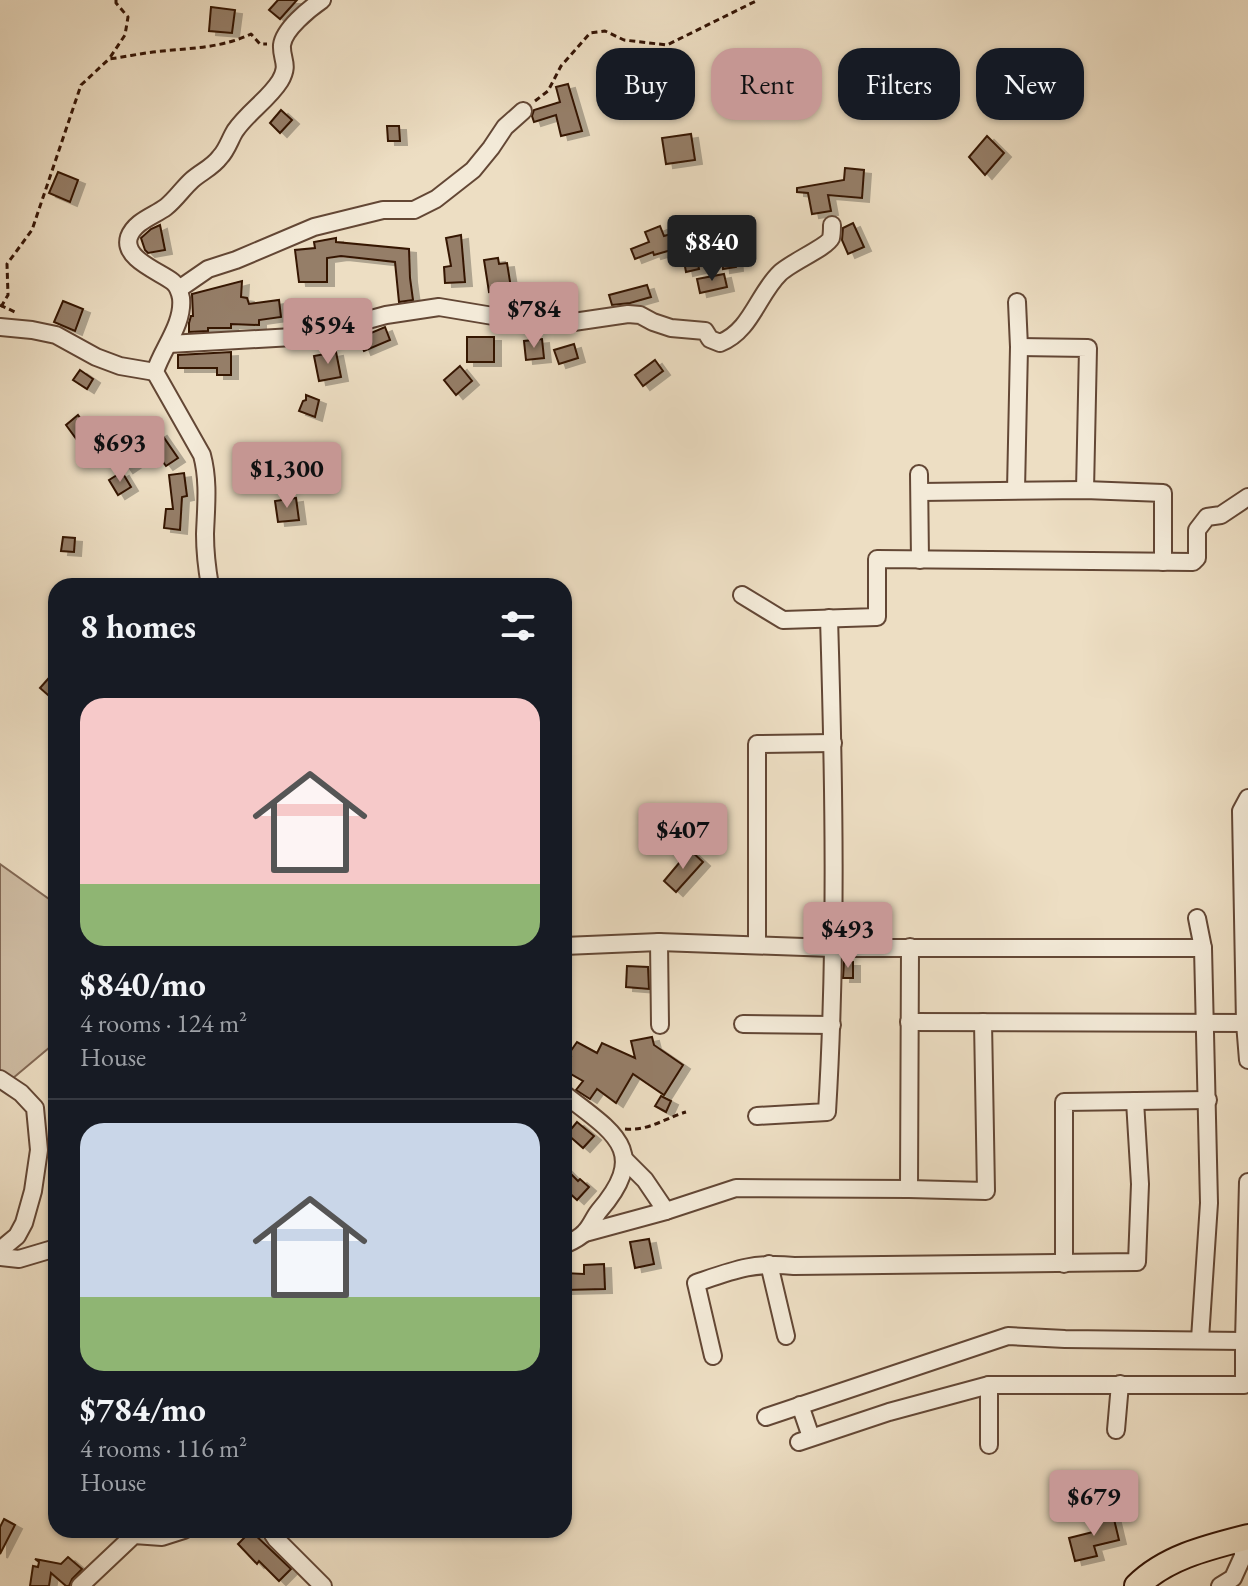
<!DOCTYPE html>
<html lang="en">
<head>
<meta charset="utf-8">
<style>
  :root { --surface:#171b24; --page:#20242c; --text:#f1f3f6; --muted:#9ea1a6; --line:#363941; --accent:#c59692 }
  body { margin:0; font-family:"EB Garamond",serif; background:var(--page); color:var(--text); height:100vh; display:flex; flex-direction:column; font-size:30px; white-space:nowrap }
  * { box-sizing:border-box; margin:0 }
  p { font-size:26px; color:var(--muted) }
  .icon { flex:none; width:44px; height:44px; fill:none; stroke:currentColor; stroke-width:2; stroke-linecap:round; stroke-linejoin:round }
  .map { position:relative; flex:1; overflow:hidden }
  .drawer { position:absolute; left:48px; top:578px; width:524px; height:960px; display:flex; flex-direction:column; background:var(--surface); border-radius:24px; box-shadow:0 2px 6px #0004 }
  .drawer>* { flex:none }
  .guide { position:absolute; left:596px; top:48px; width:532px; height:72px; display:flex; gap:16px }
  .price { position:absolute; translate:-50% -68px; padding:0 18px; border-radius:8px; background:var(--accent); color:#111; font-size:26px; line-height:52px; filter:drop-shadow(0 2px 4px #0008) }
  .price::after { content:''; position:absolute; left:50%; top:48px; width:24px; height:18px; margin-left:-12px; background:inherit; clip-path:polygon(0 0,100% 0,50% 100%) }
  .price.current { background:#222; color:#fff }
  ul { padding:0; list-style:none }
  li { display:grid; align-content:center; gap:16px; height:424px; padding:0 32px }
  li+li { border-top:2px solid var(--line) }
  li span { display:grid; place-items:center; height:248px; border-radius:24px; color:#555 }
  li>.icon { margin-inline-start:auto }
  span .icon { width:144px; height:144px; fill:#fffc; stroke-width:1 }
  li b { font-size:34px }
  h2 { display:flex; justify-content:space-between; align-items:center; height:96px; padding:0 32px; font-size:34px }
  .tag { padding:0 28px; border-radius:24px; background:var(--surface); box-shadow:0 2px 6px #0004; font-size:28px; line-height:72px }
  .tag.current { background:var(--accent); color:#111 }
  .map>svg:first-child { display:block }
</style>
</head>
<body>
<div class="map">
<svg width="1248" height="1586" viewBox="0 0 1248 1586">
  <defs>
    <filter id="shadow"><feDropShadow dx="7" dy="4" stdDeviation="0" flood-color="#0004"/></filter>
  </defs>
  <rect width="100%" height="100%" fill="#eddec3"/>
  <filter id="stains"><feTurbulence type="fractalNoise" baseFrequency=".0025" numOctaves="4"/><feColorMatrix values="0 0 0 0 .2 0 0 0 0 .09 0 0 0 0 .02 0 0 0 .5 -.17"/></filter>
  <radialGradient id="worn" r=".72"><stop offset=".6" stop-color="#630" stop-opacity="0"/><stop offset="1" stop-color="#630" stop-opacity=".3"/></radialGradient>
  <path fill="#cebca3" stroke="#826854" stroke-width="2" d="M0,864L56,904V1042L0,1089Z"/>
  <g fill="#957e68" stroke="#351506" stroke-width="2" filter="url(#shadow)">
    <path d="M278,0H297L280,19L269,10Z"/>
    <path d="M211,7L235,10L232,33L209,31Z"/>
    <path d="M568,84L582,131L561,136L556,115L534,122L532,116L534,110L560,102L556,87Z"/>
    <path d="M281,110L292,120L280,133L270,123Z"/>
    <path d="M387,126H399L400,141H388Z"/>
    <path d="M691,134L695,160L666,164L662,138Z"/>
    <path d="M987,136L1004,153L985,175L969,157Z"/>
    <path d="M845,168L864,170L862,198L828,195L831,211L812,214L808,193L797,192V188L844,180Z"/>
    <path d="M58,172L78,180L70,202L49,193Z"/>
    <path d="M853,223L864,247L848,254L842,240L843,228Z"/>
    <path d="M160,225L165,250L148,253L145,250L141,238L151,229Z"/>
    <path d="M660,226L664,236L681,231L685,246L654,255L653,252L635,259L631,249L649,242L645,232Z"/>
    <path d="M461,235L465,282L445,283L444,267L451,266L446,238Z"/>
    <path d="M336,238V242L409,249L410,278L413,300L399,302L395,262L341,256L327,258V282H299L295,250L315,248L314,242Z"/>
    <path d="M734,246L736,267L723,269L721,248Z"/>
    <path d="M696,254L699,269L686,272L683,256Z"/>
    <path d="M498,258L499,264L507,263L511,288L489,292L484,260Z"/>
    <path d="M724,274L727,287L700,293L697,279Z"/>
    <path d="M242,281L241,297L247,298L249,304L279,300L281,317L259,320V325L231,324V328H208V331L189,332V323L191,316H193L192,294Z"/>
    <path d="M647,285L651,297L630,303L612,305L609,295Z"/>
    <path d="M63,301L83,309L75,331L54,322Z"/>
    <path d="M323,304L342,306L341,316L327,320L317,319V321L304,324V306Z"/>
    <path d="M385,327L390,340L364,351L359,338Z"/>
    <rect x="467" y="337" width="27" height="25"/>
    <path d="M542,339L544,358L526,360L524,341Z"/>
    <path d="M574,344L578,358L559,364L554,350Z"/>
    <path d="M231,352V375H217V368H178V355Z"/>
    <path d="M336,352L341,377L319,381L314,356Z"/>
    <path d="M655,360L663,371L643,386L635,375Z"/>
    <path d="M460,366L472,381L456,395L444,380Z"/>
    <path d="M80,370L93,379L87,389L73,380Z"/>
    <path d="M306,395L319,400L315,417L299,411L303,401L306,400Z"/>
    <path d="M78,415L93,434L80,444L66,425Z"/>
    <path d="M116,420L139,447L160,432L178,458L166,466L154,450L126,469L117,456L121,454L102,432Z"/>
    <path d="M315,463L316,482L296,483L294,465Z"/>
    <path d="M122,472L131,487L118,495L109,480Z"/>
    <path d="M184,473L187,496L182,497L180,530L164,528L166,509H173L169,475Z"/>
    <path d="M296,498L299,520L278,522L275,501Z"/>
    <path d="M63,537L75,538L74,552L61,551Z"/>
    <path d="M56,670V702L40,688Z"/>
    <path d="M690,850L703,862L676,892L664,881Z"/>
    <path d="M844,962H853V978H843Z"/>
    <path d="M627,966L648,967L649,989L626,987Z"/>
    <path d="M652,1037L654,1045L683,1065L664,1095L633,1074L616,1103L597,1089L590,1099L576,1090L583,1081L564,1070L571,1057L568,1055L577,1042L597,1053L602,1043L635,1058L631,1041Z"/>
    <path d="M661,1096L671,1101L666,1112L655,1106Z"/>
    <path d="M577,1122L594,1136L583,1148L567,1134Z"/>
    <path d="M564,1167L578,1181L580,1179L589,1187L577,1200L564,1188Z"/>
    <path d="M649,1239L654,1264L635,1268L630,1242Z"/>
    <path d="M604,1264L605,1289L564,1290V1273L584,1274V1265Z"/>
    <path d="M1113,1515L1119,1540L1094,1546L1097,1556L1075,1561L1069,1538L1093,1532L1091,1521Z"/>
    <path d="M4,1519L15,1525L0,1554V1527Z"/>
    <path d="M251,1531L291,1569L279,1581L259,1561L257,1564L238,1544Z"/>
    <path d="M68,1557L82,1569L72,1579L69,1586H66L51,1573L49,1586H30L33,1566L38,1567L39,1562L35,1559L61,1564Z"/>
  </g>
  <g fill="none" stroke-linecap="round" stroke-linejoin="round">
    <defs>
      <g id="minor">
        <path d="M179,289L208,269L236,260L314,227L383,210H414L436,199L473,170L491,148L505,127L523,111"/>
        <path d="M0,327L32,330L56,335L96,357L120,366L155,372"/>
        <path d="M169,344L293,337L331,330L386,315L439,307L505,318L560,324L628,314L640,315L653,322L671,328L705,331L710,339L720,343C751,331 758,294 780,273C790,263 827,247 831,238C832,234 832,230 832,225"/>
        <path d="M1019,347L1088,348L1085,490"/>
        <path d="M919,474L920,560"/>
        <path d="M1016,490L1019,347L1017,302"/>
        <path d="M921,492L1085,490L1163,493V562"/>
        <path d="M210,586C207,569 205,551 205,534C206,507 209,481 202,455L155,372C162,349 184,324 181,298C180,293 178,286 173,282C161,272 122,259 129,237C135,221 154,216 166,207C176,199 183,188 192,180C201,172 213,167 220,157C227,150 230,139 235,131C248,112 268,100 280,81C290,64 281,60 282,45C284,29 309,9 322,0"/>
        <path d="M742,595L783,620L877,617V559L1193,562L1197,558V530L1207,517L1221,515L1248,497"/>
        <path d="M1248,798L1241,811L1245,1023L1248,1060"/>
        <path d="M1197,918L1203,948L1209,1203L1200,1339"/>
        <path d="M659,942L660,1025"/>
        <path d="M757,944V744L833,743"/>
        <path d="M564,946L659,942L832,948H1203"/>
        <path d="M909,1022L1248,1023"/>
        <path d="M743,1024L832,1025"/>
        <path d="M0,1079L21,1093L35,1108L39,1150L33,1191L24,1223L17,1236L0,1250"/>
        <path d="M564,1094C613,1132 651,1151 599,1211C594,1217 591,1226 585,1232C580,1238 571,1242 564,1245"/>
        <path d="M757,1116L827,1112C837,947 834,782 829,618"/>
        <path d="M626,1161L645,1180L666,1211"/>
        <path d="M909,1189L910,947"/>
        <path d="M585,1233L666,1211L736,1188L909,1189L986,1191L983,1022"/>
        <path d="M0,1257L19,1259L56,1248"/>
        <path d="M769,1264L786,1336"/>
        <path d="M1064,1264V1102L1208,1100"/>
        <path d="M713,1356L696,1283C734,1270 753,1262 794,1266L1137,1262L1140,1184L1135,1101"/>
        <path d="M989,1385V1445"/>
        <path d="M800,1405L811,1437"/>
        <path d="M766,1417L1008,1336L1065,1339L1244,1341"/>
        <path d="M1116,1430L1120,1384"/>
        <path d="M799,1442L889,1412L989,1385H1244V1341L1248,1182"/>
        <path d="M270,1530L276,1539L323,1586"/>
        <path d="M80,1586L134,1535L162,1537L184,1530"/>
        <path d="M1220,1586L1233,1578L1243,1556L1242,1538"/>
      </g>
      <path id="highway" d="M1137,1586C1166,1557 1209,1547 1248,1537"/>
    </defs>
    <use href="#minor" stroke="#634735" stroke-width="20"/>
    <use href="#highway" stroke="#351506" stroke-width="28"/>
    <g stroke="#351506" stroke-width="3" stroke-dasharray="6 4" stroke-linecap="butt">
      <path d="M116,0V3L128,17L125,35L109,59C124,57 138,54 153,52C186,48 220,49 251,34L260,44H267"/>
      <path d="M535,101L548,91L561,66L590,33L605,31L624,40L667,45L758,0"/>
      <path d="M0,305L15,312"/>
      <path d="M1,307L8,295L7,264L32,230L81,85L109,59"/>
      <path d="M625,1129C649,1131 663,1119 686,1112"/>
    </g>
    <use href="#minor" stroke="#f3ead8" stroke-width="16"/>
    <use href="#highway" stroke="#eddec3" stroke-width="24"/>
  </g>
  <rect width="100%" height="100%" filter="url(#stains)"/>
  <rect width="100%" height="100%" fill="url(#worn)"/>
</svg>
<b class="price current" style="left:712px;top:283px">$840</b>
<b class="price" style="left:534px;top:350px">$784</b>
<b class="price" style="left:328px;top:366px">$594</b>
<b class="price" style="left:120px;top:484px">$693</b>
<b class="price" style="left:287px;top:510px">$1,300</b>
<b class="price" style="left:683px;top:871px">$407</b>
<b class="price" style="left:848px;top:970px">$493</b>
<b class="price" style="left:1094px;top:1538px">$679</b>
<div class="guide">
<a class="tag">Buy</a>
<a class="tag current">Rent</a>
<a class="tag">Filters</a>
<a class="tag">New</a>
</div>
<section class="drawer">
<h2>8 homes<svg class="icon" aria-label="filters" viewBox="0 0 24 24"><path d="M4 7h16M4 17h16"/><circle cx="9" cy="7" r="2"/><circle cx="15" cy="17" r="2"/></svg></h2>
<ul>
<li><span style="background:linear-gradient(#f6c9c9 75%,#8fb573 0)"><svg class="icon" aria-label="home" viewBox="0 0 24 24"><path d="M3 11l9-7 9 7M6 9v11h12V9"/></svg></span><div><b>$840/mo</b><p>4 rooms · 124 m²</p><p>House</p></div></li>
<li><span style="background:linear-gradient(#c9d6e8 70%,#8fb573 0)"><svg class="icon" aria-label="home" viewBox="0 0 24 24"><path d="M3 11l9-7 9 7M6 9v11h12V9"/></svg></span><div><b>$784/mo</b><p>4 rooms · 116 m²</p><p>House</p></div></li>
</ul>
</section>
</div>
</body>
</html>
